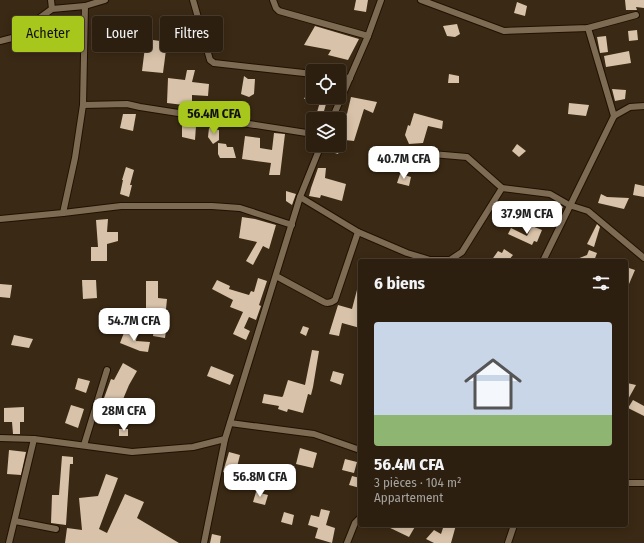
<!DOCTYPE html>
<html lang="fr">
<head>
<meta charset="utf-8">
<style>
  :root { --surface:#2c1f0f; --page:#342718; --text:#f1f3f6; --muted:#a6a29e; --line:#483d2f; --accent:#a8c71c }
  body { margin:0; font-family:"Fira Sans Condensed",sans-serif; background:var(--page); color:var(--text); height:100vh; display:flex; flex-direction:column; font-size:15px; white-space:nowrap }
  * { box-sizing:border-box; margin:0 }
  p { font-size:13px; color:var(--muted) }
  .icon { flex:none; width:22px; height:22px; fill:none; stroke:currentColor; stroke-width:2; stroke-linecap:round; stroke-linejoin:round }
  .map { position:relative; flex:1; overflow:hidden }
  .details { position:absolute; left:358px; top:259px; width:270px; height:268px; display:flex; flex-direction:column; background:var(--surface); border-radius:4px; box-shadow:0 2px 10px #0003,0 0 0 1px var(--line) }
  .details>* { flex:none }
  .banner { position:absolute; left:12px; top:16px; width:286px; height:36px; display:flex; gap:8px }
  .controls { position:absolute; left:306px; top:64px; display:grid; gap:8px }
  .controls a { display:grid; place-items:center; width:40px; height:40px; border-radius:4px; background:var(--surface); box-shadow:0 2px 10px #0003,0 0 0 1px var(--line); font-size:20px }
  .price { position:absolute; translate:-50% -34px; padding:0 9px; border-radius:8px; background:#fff; color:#222; font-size:13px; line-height:26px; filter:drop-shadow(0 1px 2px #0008) }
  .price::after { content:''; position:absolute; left:50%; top:24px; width:12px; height:9px; margin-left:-6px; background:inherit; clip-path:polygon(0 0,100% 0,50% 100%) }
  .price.on { background:var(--accent); color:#111 }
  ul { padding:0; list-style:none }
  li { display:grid; align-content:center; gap:8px; height:212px; padding:0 16px }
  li+li { border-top:1px solid var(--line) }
  li span { display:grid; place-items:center; height:124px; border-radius:4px; color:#555 }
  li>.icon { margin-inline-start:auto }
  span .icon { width:72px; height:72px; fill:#fffc; stroke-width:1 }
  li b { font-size:17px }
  h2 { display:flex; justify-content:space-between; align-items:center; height:48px; padding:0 16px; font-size:17px }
  .pill { padding:0 14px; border-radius:4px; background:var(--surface); box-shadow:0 2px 10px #0003,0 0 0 1px var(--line); font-size:14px; line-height:36px }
  .pill.on { background:var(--accent); color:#111 }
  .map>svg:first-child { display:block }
</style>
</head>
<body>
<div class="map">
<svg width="644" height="543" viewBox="0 0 644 543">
  <rect width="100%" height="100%" fill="#3a2914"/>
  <g fill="#d8c2a9">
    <path d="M356,0H368L366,12L354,10Z"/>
    <path d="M625,0H644V8L636,7L637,10H626Z"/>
    <path d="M517,2L527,6L525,16L514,13Z"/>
    <path d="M194,21L198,33L187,40L180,27Z"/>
    <path d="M103,23L124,24L123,39H100Z"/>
    <path d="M457,24L460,34L455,37L447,36L443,26Z"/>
    <path d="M69,26H76L78,48L69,49Z"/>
    <path d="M315,26L359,39L348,60L328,55L331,50L304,45Z"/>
    <path d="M637,30L638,40L629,41L628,31Z"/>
    <path d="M606,36L608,52L600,53L597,37Z"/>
    <path d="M146,39L167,42L163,73L142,71Z"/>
    <path d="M629,51L631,63L606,67L604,56Z"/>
    <path d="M187,70H195L192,82L209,84L208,96L192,95V106L167,103L168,78L185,80Z"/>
    <path d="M449,74L459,76V83H448Z"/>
    <path d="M244,76L248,79H255L254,94L249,97L241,94Z"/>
    <path d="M313,82V99H304Z"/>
    <path d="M612,89L626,90L625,99L615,101Z"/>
    <path d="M351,97L377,102L373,113L364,109L354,141L345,140L338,154L329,151L331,145H339V127L344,113L347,114Z"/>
    <path d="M320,102L326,104L322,118L315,119Z"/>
    <path d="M569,103L589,105L586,116L568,114Z"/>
    <path d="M414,113L443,121L442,129L428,126L423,143L409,144L405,135L408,125L410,126Z"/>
    <path d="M123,114H136L133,131L120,128Z"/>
    <path d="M182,126H196L195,140L182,137Z"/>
    <path d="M209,128L219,130V140L213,144L208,137Z"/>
    <path d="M274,133L285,134L280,175H269L271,163L242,159L245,136L260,138V148L272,150Z"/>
    <path d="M218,143L226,144L227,147H233L236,158H220L218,154Z"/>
    <path d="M517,144L526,151L519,157L512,151Z"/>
    <path d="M126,167L134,170L130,185H132L129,197L120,194L123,180H122Z"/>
    <path d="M318,168H326L325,178L346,184L342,201L321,195L320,198L309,196L311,188Z"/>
    <path d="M400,174L411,177L409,186L397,183Z"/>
    <path d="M635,184L644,186V197L633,195Z"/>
    <path d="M286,191L296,194L292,205L286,201Z"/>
    <path d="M601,194L607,197L629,198L624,209L598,203Z"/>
    <path d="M557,203L563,207L559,214L554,211Z"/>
    <path d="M242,217L255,219L276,225L269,249L263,246L253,265L246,261L257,242L239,238Z"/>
    <path d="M108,219L107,232H118V241L107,244V261H91V247H98L96,220Z"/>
    <path d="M597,224L600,227L594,247L587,244Z"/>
    <path d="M532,226L542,230L537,242L534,241L532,245L508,234L511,228L527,236Z"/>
    <path d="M504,249L513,255L508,261H491L498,251L502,253Z"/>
    <path d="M589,250L597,253L594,261H572L587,255Z"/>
    <path d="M626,267L635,270L626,291Z"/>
    <path d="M258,278L267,281L259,305L261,306L256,320L249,317L244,328L250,331L246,340L233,334L243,312L230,307L233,300L212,289L217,280L230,286L229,289L249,295L251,291L254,292Z"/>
    <path d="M82,280H96L97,298L83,299Z"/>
    <path d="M146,281H158V298L167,299L166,309L146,308Z"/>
    <path d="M0,284L12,285L10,298L0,297Z"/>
    <path d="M358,286H360V328L342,323L339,336L329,334L338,305L352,309Z"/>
    <path d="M155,321L167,323L165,338L153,336Z"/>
    <path d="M303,326L309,328L306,336L300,333Z"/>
    <path d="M125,330L137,334L136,341L150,342L148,352L140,351L120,343Z"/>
    <path d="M14,335L33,339L29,348L11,345Z"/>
    <path d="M312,350L319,351L313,387L311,395L308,394L303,413L288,409L287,412L278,409L279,406L262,403L264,394L282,397L283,396L288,380L305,385Z"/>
    <path d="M123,363L137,371L129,385L121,404L104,398L111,379L114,380Z"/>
    <path d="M211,366L234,375L230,385L207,376Z"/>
    <path d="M333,371L344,374L341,385L330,381Z"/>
    <path d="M78,378L90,381L86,393L75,389Z"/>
    <path d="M627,383L636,385L626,403V388Z"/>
    <path d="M633,400L644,406V416L628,408Z"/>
    <path d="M71,405L84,409L78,428L65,423Z"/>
    <path d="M24,407V422H20V434H13L12,422H4V408Z"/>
    <rect x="119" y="429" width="9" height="7"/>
    <path d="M300,448L317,453L313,468L296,464Z"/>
    <path d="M9,450L26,452L21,475L7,474Z"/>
    <path d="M229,452L240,455L235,475L223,472Z"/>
    <path d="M62,456L73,457V464H70L66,525L51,523L52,495H59Z"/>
    <path d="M345,459L357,462L354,473L342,470Z"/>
    <path d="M106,474L118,478L99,529L107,533L125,494L144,502L137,518L179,543H65L67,528L82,530L79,498L98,496Z"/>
    <path d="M352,476L360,478V488L349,485Z"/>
    <path d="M256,492L268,495L265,505L253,502Z"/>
    <path d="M321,509L330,511L326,525L335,528L332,543L315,538L318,528L308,525L311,515L319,517Z"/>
    <path d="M284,512L294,515L292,525L281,522Z"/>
    <path d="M384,525H416L409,537Z"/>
    <path d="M444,525H456L451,543H434L426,539L434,530L441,534Z"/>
    <path d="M212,534L221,536L220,543H210Z"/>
  </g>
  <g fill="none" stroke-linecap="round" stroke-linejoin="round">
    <defs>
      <g id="street">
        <path d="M51,0L52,9"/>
        <path d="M193,0L210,60L214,63L313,74"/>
        <path d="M273,0L276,8L279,11L368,36"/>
        <path d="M421,0L504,31L588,28L636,15"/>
        <path d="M588,28L614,116"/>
        <path d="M0,41L12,38L52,9L85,6L105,0"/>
        <path d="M339,77L350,78"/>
        <path d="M83,105L127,104L140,107L313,134"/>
        <path d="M332,119L368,36L381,0"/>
        <path d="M432,154L467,157L502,188L550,194L569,205L588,211L644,258"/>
        <path d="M300,197L358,232L407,253L430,260H450L462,252L502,188"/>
        <path d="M63,213L75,158L83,105L85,6"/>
        <path d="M0,219L63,213L121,206H212L240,208L292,225"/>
        <path d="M543,261L614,116L630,107L644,106"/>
        <path d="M276,276L324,302C328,304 331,303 335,300L358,232"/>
        <path d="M230,423L314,434L360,450"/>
        <path d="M0,438L34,439L132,452L193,447L225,439L300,197L321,145"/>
        <path d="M84,445L107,370"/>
        <path d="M626,483H644"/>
        <path d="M15,521L56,529"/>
        <path d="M9,543L34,439"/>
        <path d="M204,543L225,439"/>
        <path d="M347,543L355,523L360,518"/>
        <path d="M508,543L514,525"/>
      </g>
    </defs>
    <use href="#street" stroke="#211100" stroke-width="8"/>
    <use href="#street" stroke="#7e6b54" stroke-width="6"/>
  </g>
</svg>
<div class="controls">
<a><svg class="icon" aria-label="locate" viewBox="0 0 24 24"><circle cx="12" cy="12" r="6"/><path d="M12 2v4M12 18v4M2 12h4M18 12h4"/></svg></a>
<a><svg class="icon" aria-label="layers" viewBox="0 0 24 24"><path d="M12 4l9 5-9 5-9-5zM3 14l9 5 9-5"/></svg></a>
</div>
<b class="price on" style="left:214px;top:135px">56.4M CFA</b>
<b class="price" style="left:404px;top:180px">40.7M CFA</b>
<b class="price" style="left:527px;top:235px">37.9M CFA</b>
<b class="price" style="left:134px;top:342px">54.7M CFA</b>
<b class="price" style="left:124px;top:432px">28M CFA</b>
<b class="price" style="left:260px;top:498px">56.8M CFA</b>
<div class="banner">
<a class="pill on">Acheter</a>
<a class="pill">Louer</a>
<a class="pill">Filtres</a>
</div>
<section class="details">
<h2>6 biens<svg class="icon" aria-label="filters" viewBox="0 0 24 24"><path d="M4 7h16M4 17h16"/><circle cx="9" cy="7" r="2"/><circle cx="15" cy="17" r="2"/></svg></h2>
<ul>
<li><span style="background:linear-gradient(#c9d6e8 75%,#8fb573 0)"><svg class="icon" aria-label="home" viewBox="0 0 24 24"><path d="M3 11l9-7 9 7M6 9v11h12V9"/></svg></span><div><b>56.4M CFA</b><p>3 pièces · 104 m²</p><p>Appartement</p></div></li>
</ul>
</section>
</div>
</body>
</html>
